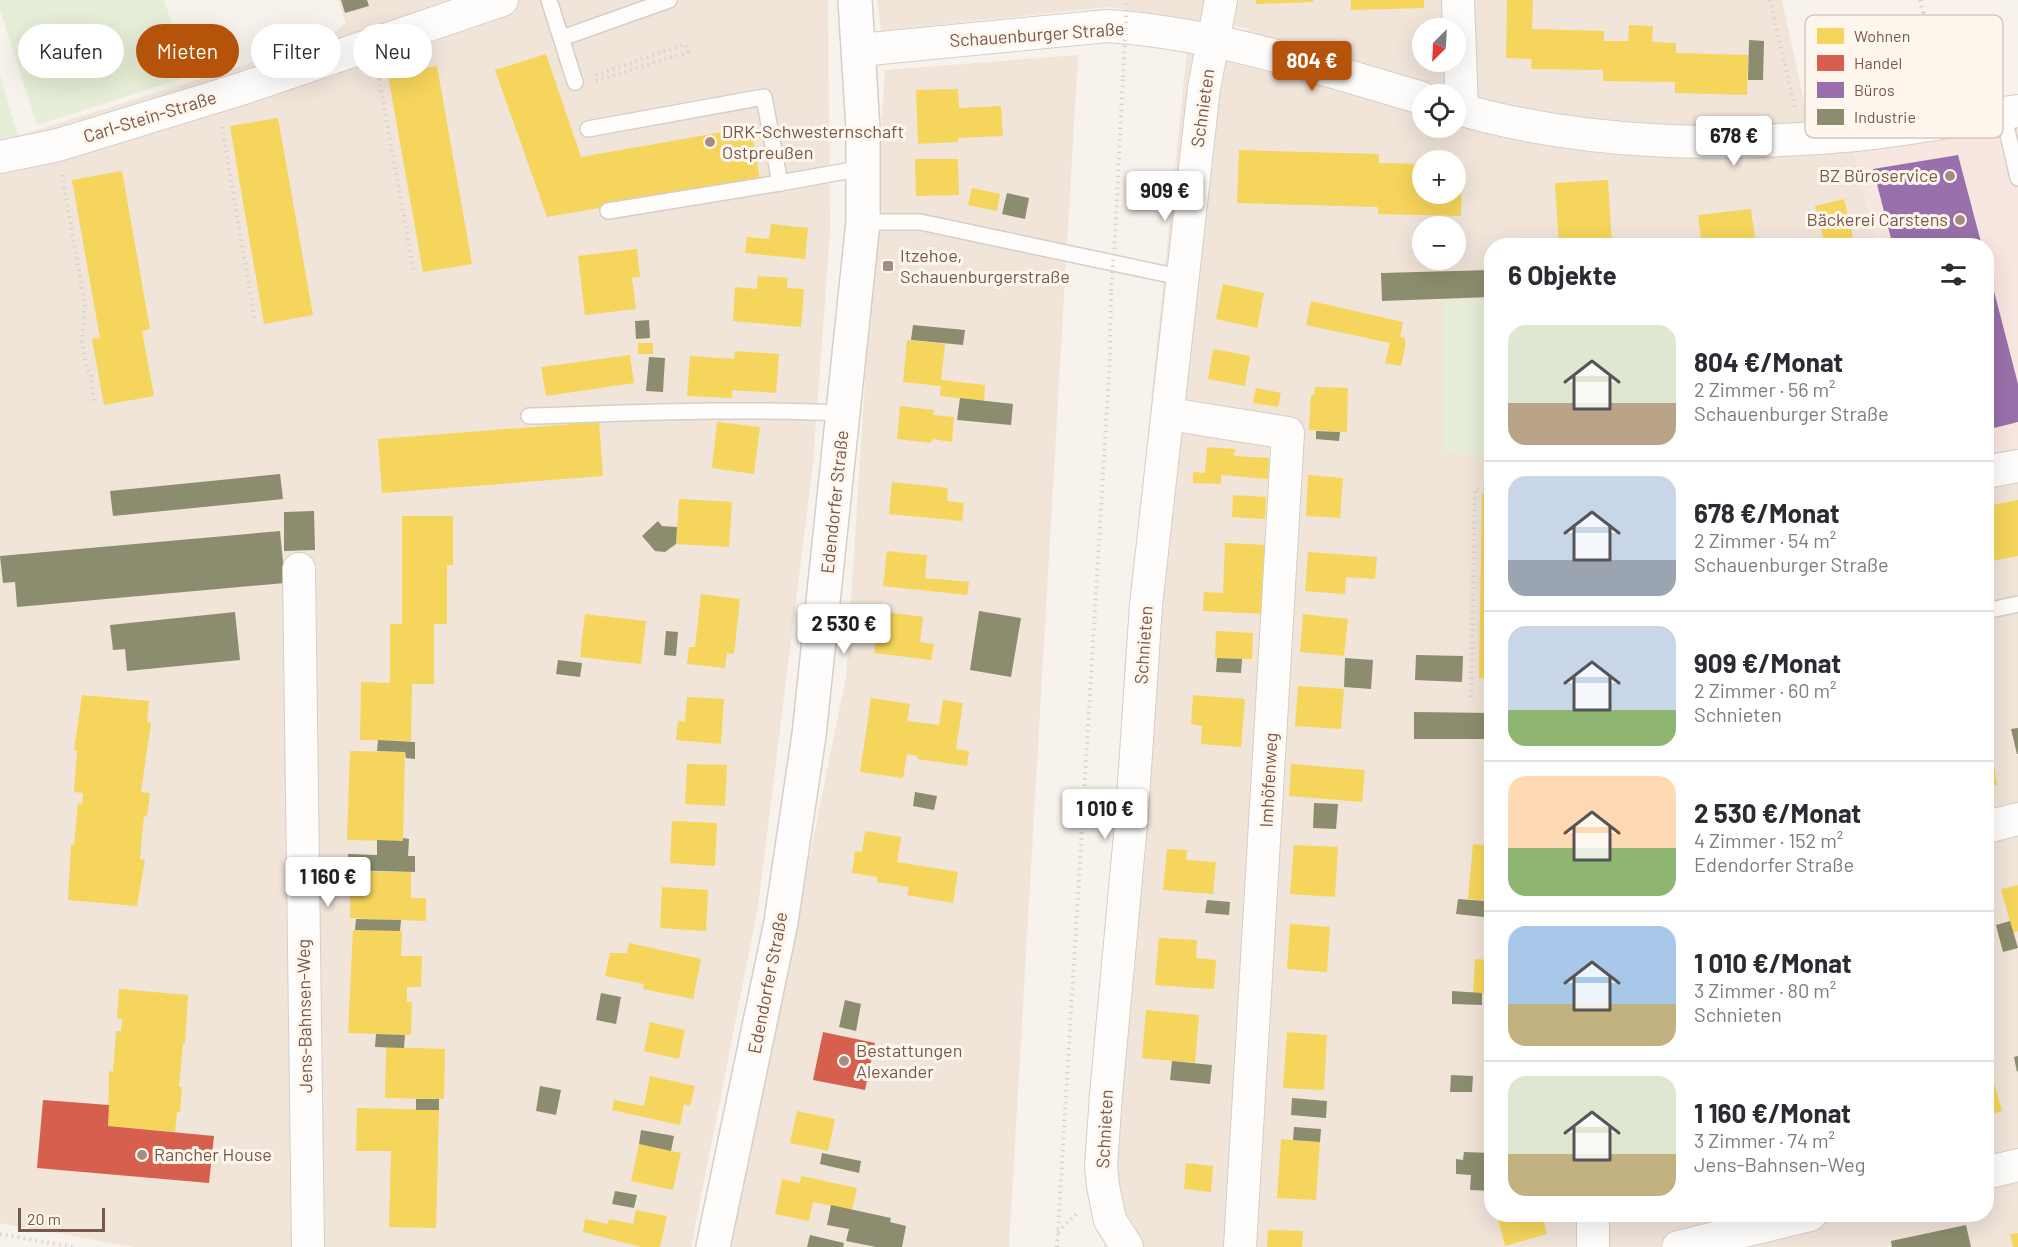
<!DOCTYPE html>
<html lang="de">
<head>
<meta charset="utf-8">
<style>
  :root { --surface:#fff; --page:#f2f2f3; --text:#2b2b33; --muted:#7c7c81; --line:#e1e1e2; --accent:#b45309 }
  body { margin:0; font-family:Barlow,sans-serif; background:var(--page); color:var(--text); height:100vh; display:flex; flex-direction:column; font-size:22px; white-space:nowrap }
  * { box-sizing:border-box; margin:0 }
  p { font-size:20px; color:var(--muted) }
  .icon { flex:none; width:33px; height:33px; fill:none; stroke:currentColor; stroke-width:2; stroke-linecap:round; stroke-linejoin:round }
  .map { position:relative; flex:1; overflow:hidden }
  .drawer { position:absolute; left:1484px; top:238px; width:510px; height:984px; display:flex; flex-direction:column; background:var(--surface); border-radius:24px; box-shadow:0 6px 24px #0002 }
  .drawer>* { flex:none }
  .hud { position:absolute; left:18px; top:24px; width:570px; height:54px; display:flex; gap:12px }
  .needle { width:39px; rotate:204deg }
  .fabs { position:absolute; left:1412px; top:18px; display:grid; gap:12px }
  .fabs a { display:grid; place-items:center; width:54px; height:54px; border-radius:50%; background:var(--surface); box-shadow:0 6px 24px #0002; font-size:30px }
  .scale { position:absolute; left:18px; bottom:15px; width:87px; box-sizing:border-box; padding-left:6px; border:3px solid #77584a; border-top:0; font-size:16px; line-height:21px; white-space:nowrap; color:#77584a; -webkit-text-stroke:4px #fff7ee; paint-order:stroke }
  .price { position:absolute; translate:-50% -51px; padding:0 14px; border-radius:6px; background:#fff; color:#222; font-size:20px; line-height:39px; filter:drop-shadow(0 2px 3px #0008) }
  .price::after { content:''; position:absolute; left:50%; top:36px; width:18px; height:14px; margin-left:-9px; background:inherit; clip-path:polygon(0 0,100% 0,50% 100%) }
  .price.current { background:var(--accent); color:#fff }
  ul { padding:0; list-style:none }
  li { display:flex; align-items:center; gap:18px; height:150px; padding:0 24px }
  li+li { border-top:2px solid var(--line) }
  li span { display:grid; place-items:center; flex:none; width:168px; height:120px; border-radius:18px; color:#555 }
  li>.icon { margin-inline-start:auto }
  span .icon { width:72px; height:72px; fill:#fffc; stroke-width:1 }
  li b { font-size:26px }
  h2 { display:flex; justify-content:space-between; align-items:center; height:72px; padding:0 24px; font-size:26px }
  .pill { padding:0 21px; border-radius:27px; background:var(--surface); box-shadow:0 6px 24px #0002; font-size:21px; line-height:54px }
  .pill.current { background:var(--accent); color:#fff }
  .map>svg:first-child { display:block }
</style>
</head>
<body>
<div class="map">
<svg width="2018" height="1247" viewBox="0 0 2018 1247">
  <rect width="100%" height="100%" fill="#f8f2ec"/>
  <g fill="#f1e4d9" fill-rule="evenodd">
    <path d="M338,0H828L830,232L813,463L758,907L691,1247H134L0,1223V138L18,136L325,40L346,23Z"/>
    <path d="M877,0H1782L1808,120L1812,153L1853,149L1878,246H1491V1215H1986V464L2018,458V1247H1104L1124,667L1187,51L1251,29L1109,7L881,31ZM1422,28H1455V62H1422ZM1422,94H1455V128H1422ZM1422,160H1455V194H1422ZM1422,226H1455V260H1422Z"/>
    <path d="M1078,55L1009,1247H731L846,677L885,70Z"/>
  </g>
  <path fill="#f8e7e0" d="M2018,126V458L1986,464V246H1878L1853,150Z"/>
  <g fill="#e6eed7">
    <path d="M0,0H164L189,76L37,125L0,10Z"/>
    <path d="M0,75L18,136L0,138Z"/>
    <path d="M1491,300V455L1442,453L1445,301Z"/>
  </g>
  <g fill="#f6d55c">
    <path d="M1256,0H1313V2L1256,4Z"/>
    <path d="M1351,0H1424V8L1351,10Z"/>
    <path d="M1507,0H1533L1532,29L1604,31V41H1628L1629,25L1653,26L1652,42L1676,43V53L1748,55L1747,95L1675,93V82L1603,81V70L1531,69L1532,59L1506,58Z"/>
    <path d="M546,54L581,157L751,127L760,180L547,217L495,70Z"/>
    <path d="M437,66L472,264L423,272L388,75Z"/>
    <path d="M958,89L959,108L1001,106L1003,136L958,138V142L918,144L916,90Z"/>
    <path d="M278,118L313,315L264,324L230,126Z"/>
    <path d="M1239,150L1379,154V163L1422,164V194H1455V165H1462L1461,216L1378,214V207L1237,203Z"/>
    <path d="M915,159H958L959,195L916,196Z"/>
    <path d="M122,171L150,329L142,331L154,396L104,405L92,339L100,338L72,180Z"/>
    <path d="M1608,180L1612,246H1559L1555,183Z"/>
    <path d="M972,188L1000,194L997,211L968,205Z"/>
    <path d="M1844,199L1853,237L1841,239L1843,246H1819L1825,244L1815,206Z"/>
    <path d="M1751,209L1756,246H1702L1698,215Z"/>
    <path d="M771,224L808,228L805,259L745,253L747,237L769,239Z"/>
    <path d="M637,249L640,277L632,278L636,309L585,315L578,256Z"/>
    <path d="M758,276L788,278L787,288L804,289L801,327L733,321L735,287L757,289Z"/>
    <path d="M1223,284L1264,293L1257,328L1216,319Z"/>
    <path d="M1311,301L1403,322L1400,337L1405,338V347L1401,366L1385,363L1390,343L1306,325Z"/>
    <path d="M907,340L945,344L941,380L985,385L984,401L940,396L941,386L903,382Z"/>
    <rect x="638" y="343" width="15" height="11"/>
    <path d="M1213,349L1250,356L1245,386L1208,379Z"/>
    <path d="M735,351L779,354L776,393L732,390V398L687,396L690,356L734,359Z"/>
    <path d="M630,355L634,383L546,396L541,367Z"/>
    <path d="M1315,387L1348,388L1347,432L1309,430L1311,395H1314Z"/>
    <path d="M1256,388L1281,393L1278,407L1253,403Z"/>
    <path d="M900,406L934,410L933,415L954,417L952,442L932,439L931,443L897,439Z"/>
    <path d="M599,422L603,476L382,493L378,439Z"/>
    <path d="M717,422L760,427L754,474L712,468Z"/>
    <path d="M1207,447L1235,449L1234,456L1269,458L1268,479L1221,475V484L1193,483V472L1205,473Z"/>
    <path d="M1308,475L1343,478L1340,518L1306,516Z"/>
    <path d="M892,482L948,488L947,501L964,503L962,521L889,514Z"/>
    <path d="M1482,493H1491V678H1479Z"/>
    <path d="M1233,495L1266,497L1265,519L1232,517Z"/>
    <path d="M679,499L732,502L729,547L676,544Z"/>
    <path d="M2018,500V556L1986,562V506Z"/>
    <path d="M402,516H453V565H447V624H434V684H412L411,741L360,740L361,682L390,683V624H402Z"/>
    <path d="M1225,543L1268,545L1264,614L1203,611L1204,592L1223,593Z"/>
    <path d="M887,551L927,555L925,578L969,582L967,595L883,586Z"/>
    <path d="M1308,552L1377,557L1375,579L1346,577L1345,594L1305,591Z"/>
    <path d="M701,594L740,599L734,654L727,653L725,668L687,664L689,647H695Z"/>
    <path d="M880,611L923,617L920,642L934,644L931,660L874,653Z"/>
    <path d="M585,614L646,621L641,664L580,657Z"/>
    <path d="M1303,614L1348,619L1344,656L1300,652Z"/>
    <path d="M1216,631L1253,633L1252,659L1215,658Z"/>
    <path d="M1298,686L1344,689L1341,729L1295,726Z"/>
    <path d="M82,695L149,701L147,722L151,723L141,792L150,793L147,817L144,816L140,859L145,860L137,906L68,900L71,845H74L78,804H82L83,793L74,792L77,751L74,750Z"/>
    <path d="M1193,695L1245,699L1241,747L1201,744L1202,726L1191,724Z"/>
    <path d="M687,697L724,699L721,744L676,740L678,721L685,722Z"/>
    <path d="M871,698L910,704L907,721L939,725L943,700L963,703L956,749L969,751L967,766L917,759L918,756L907,754L903,778L860,772Z"/>
    <path d="M350,751L405,752L403,841L347,840Z"/>
    <path d="M1992,751L1997,785L1986,787V752Z"/>
    <path d="M687,764L727,765L725,806L685,804Z"/>
    <path d="M1291,764L1365,770L1362,802L1289,796Z"/>
    <path d="M672,821L717,823L715,866L670,863Z"/>
    <path d="M865,831L901,837L897,862L958,872L953,903L907,895L909,887L877,882V877L852,873L855,851L862,852Z"/>
    <path d="M1473,844L1491,846V901L1468,899Z"/>
    <path d="M1294,845L1338,847L1335,897L1290,894Z"/>
    <path d="M1167,849L1187,850L1186,860L1216,862L1213,894L1163,890Z"/>
    <path d="M351,871L411,872V898H426V921L350,918Z"/>
    <path d="M2018,885V931L2013,933L2001,889Z"/>
    <path d="M662,887L708,890L706,931L660,928Z"/>
    <path d="M1290,924L1330,927L1327,972L1287,969Z"/>
    <path d="M353,930L402,931L401,956H422L421,987H407V1002H412L411,1035L348,1033Z"/>
    <path d="M1159,938L1197,940L1196,958L1216,960L1214,989L1155,985Z"/>
    <path d="M629,943L701,959L693,999L643,989L644,984L605,976L610,953H627Z"/>
    <path d="M1475,959L1491,960V994L1473,993Z"/>
    <path d="M119,989L188,995L185,1043H183L179,1087H182L180,1112H177L175,1132L108,1126L109,1071L113,1072L116,1031H121L122,1019L117,1018Z"/>
    <path d="M1146,1010L1199,1015L1195,1063L1142,1058Z"/>
    <path d="M1487,1021H1491V1079H1485Z"/>
    <path d="M650,1022L685,1030L679,1059L644,1051Z"/>
    <path d="M1287,1032L1327,1035L1324,1090L1283,1088Z"/>
    <path d="M386,1047L445,1049L444,1099L385,1098Z"/>
    <path d="M650,1076L695,1086L690,1106L684,1104L680,1125L612,1110L614,1100L644,1106Z"/>
    <path d="M1993,1079L2002,1111L1986,1116V1081Z"/>
    <path d="M357,1108L439,1110L436,1228L389,1227L391,1151H356Z"/>
    <path d="M797,1111L835,1119L828,1151L790,1143Z"/>
    <path d="M1281,1139L1320,1142L1316,1200L1277,1198Z"/>
    <path d="M639,1144L681,1153L673,1190L631,1181Z"/>
    <path d="M1186,1163L1213,1166L1211,1192L1184,1189Z"/>
    <path d="M801,1176L857,1188L852,1210L813,1202L809,1221L775,1214L782,1179L800,1183Z"/>
    <path d="M636,1210L667,1216L660,1247H641L583,1232L585,1219L608,1224L609,1219L633,1224Z"/>
    <path d="M1497,1215H1542L1547,1234L1505,1246Z"/>
    <path d="M1268,1230L1303,1231L1302,1247H1267Z"/>
    <path d="M2018,1233V1247H2013L2010,1234Z"/>
  </g>
  <g fill="#d6604d">
    <path d="M823,1032L875,1043L865,1090L813,1080Z"/>
    <path d="M43,1100L109,1105L108,1126L214,1136L209,1183L37,1168Z"/>
  </g>
  <g fill="#9970ab">
    <path d="M1958,155L1982,246H1893L1873,169Z"/>
    <path d="M1987,264L2018,384V422L1986,430Z"/>
  </g>
  <g fill="#8c8c6e">
    <path d="M341,0H367L369,6L345,13Z"/>
    <path d="M1749,40L1764,41L1763,80H1748Z"/>
    <path d="M1007,193L1029,198L1025,219L1002,214Z"/>
    <path d="M1491,270V297L1382,301L1381,273Z"/>
    <path d="M649,320L650,338L636,339L635,321Z"/>
    <path d="M913,325L965,330L963,345L911,340Z"/>
    <path d="M649,357L665,358L663,392L646,391Z"/>
    <path d="M960,398L1013,404L1011,425L957,420Z"/>
    <path d="M1316,431L1340,432L1339,441L1316,439Z"/>
    <path d="M280,474L283,499L113,516L110,491Z"/>
    <path d="M314,511L315,550L284,551V512Z"/>
    <path d="M658,521L662,526L677,527L676,544L665,552L655,551L642,536Z"/>
    <path d="M280,531L285,583L17,607L15,582L3,583L0,556Z"/>
    <path d="M979,611L1021,618L1011,677L970,670Z"/>
    <path d="M235,612L240,660L127,671L125,649L113,650L110,625Z"/>
    <path d="M666,631L678,632L676,656L664,655Z"/>
    <path d="M1416,655L1463,656L1462,682L1415,680Z"/>
    <path d="M1217,658L1242,659L1241,673L1216,672Z"/>
    <path d="M1345,658L1373,660L1371,689L1344,687Z"/>
    <path d="M558,660L582,663L580,677L556,674Z"/>
    <path d="M1414,712L1491,713V739H1414Z"/>
    <path d="M2018,728V754H2017L2011,729Z"/>
    <path d="M378,740L415,742V759L406,758L405,752L377,751Z"/>
    <path d="M915,792L937,796L934,810L913,806Z"/>
    <path d="M1314,803L1338,804L1336,829L1313,828Z"/>
    <path d="M1485,816H1491V830L1484,829Z"/>
    <path d="M403,838L409,839L408,856H415V872L347,870L348,854L377,855V840L403,841Z"/>
    <path d="M1458,899L1485,901L1484,917L1456,914Z"/>
    <path d="M1207,900L1230,902L1229,915L1205,913Z"/>
    <path d="M356,919L401,920L400,931L355,930Z"/>
    <path d="M2010,921L2018,948L2003,952L1996,925Z"/>
    <path d="M1452,991L1482,993V1005L1452,1004Z"/>
    <path d="M601,993L621,997L616,1024L596,1020Z"/>
    <path d="M845,1000L861,1004L856,1031L839,1027Z"/>
    <path d="M376,1034L405,1035L404,1048L375,1047Z"/>
    <path d="M2018,1056V1071L2017,1072L2014,1057Z"/>
    <path d="M1172,1061L1212,1065L1210,1084L1170,1080Z"/>
    <path d="M1451,1075L1473,1076L1472,1092H1450Z"/>
    <path d="M540,1086L561,1090L556,1115L536,1111Z"/>
    <path d="M1292,1098L1327,1101L1326,1118L1291,1115Z"/>
    <rect x="416" y="1099" width="23" height="11"/>
    <path d="M1294,1127L1321,1129L1320,1142L1293,1140Z"/>
    <path d="M641,1130L674,1136L671,1151L639,1144Z"/>
    <path d="M1464,1152L1491,1153V1191L1470,1190L1471,1175L1456,1174V1159L1463,1160Z"/>
    <path d="M822,1153L861,1161L859,1173L820,1164Z"/>
    <path d="M615,1191L637,1195L634,1208L612,1204Z"/>
    <path d="M831,1205L891,1218L890,1222L906,1226L902,1247H876L846,1241L849,1229L827,1225Z"/>
    <path d="M1966,1225L1971,1247H1892L1891,1241Z"/>
    <path d="M810,1235L844,1243L843,1247H807Z"/>
  </g>
  <g fill="none" stroke-linecap="round" stroke-linejoin="round">
    <defs>
      <g id="service">
        <path d="M549,0L575,82"/>
        <path d="M562,38L669,0"/>
        <path d="M2003,113L2018,178"/>
        <path d="M588,129L764,97L780,183L863,168"/>
        <path d="M608,211L780,183"/>
        <path d="M863,222H920L1184,278"/>
        <path d="M529,416C634,413 739,408 844,413"/>
        <path d="M1986,611L2018,604"/>
      </g>
      <g id="minor">
        <path d="M1458,0L1462,110"/>
        <path d="M860,50L1107,26C1216,33 1318,68 1422,98"/>
        <path d="M1455,108C1585,146 1723,147 1856,135C1910,130 1964,118 2018,111"/>
        <path d="M0,157L58,145L244,88L502,0"/>
        <path d="M1169,414L1288,433L1240,1247"/>
        <path d="M1986,472L2018,466"/>
        <path d="M299,569L308,1247"/>
        <path d="M1986,827L2018,819"/>
        <path d="M1986,1173L2018,1165"/>
        <path d="M1127,1247L1110,1220L1103,1186L1101,1166L1106,1095L1132,813L1146,605L1204,88L1221,0"/>
        <path d="M1593,1247V1215"/>
        <path d="M1678,1247L1810,1215"/>
      </g>
      <path id="tertiary" d="M713,1247L781,922L809,735L863,222V129L855,0"/>
    </defs>
    <use href="#service" stroke="#d6cec8" stroke-width="18"/>
    <use href="#minor" stroke="#d6cec8" stroke-width="34"/>
    <use href="#tertiary" stroke="#d6cec8" stroke-width="36"/>
    <g stroke="#dad2ce" stroke-width="4" stroke-dasharray="1.5 4.5" stroke-linecap="butt">
      <path d="M1770,0L1795,108"/>
      <path d="M1920,0L1942,94"/>
      <path d="M1923,13L1949,25L1962,27"/>
      <path d="M1907,29L1926,25"/>
      <path d="M378,73L414,273"/>
      <path d="M596,81L688,52L685,44L596,75"/>
      <path d="M222,127L255,322"/>
      <path d="M62,175L85,305L82,341L86,367L91,375L94,404"/>
      <path d="M1115,237L1123,77"/>
      <path d="M1471,697L1475,489H1491"/>
      <path d="M1058,1232L1078,1212"/>
      <path d="M0,1234L73,1247"/>
      <path d="M1057,1247L1110,358L1111,291"/>
    </g>
    <use href="#service" stroke="#fefdfc" stroke-width="15"/>
    <use href="#minor" stroke="#fefdfc" stroke-width="32"/>
    <use href="#tertiary" stroke="#fefdfc" stroke-width="33"/>
    <g stroke="#dad2ce" stroke-width="4" stroke-dasharray="1.5 4.5" stroke-linecap="butt">
      <path d="M1123,77L1127,0"/>
      <path d="M1111,291L1115,237"/>
    </g>
  </g>
  <g fill="#a48e83" stroke="#fff7ee" stroke-width="2">
    <circle cx="710" cy="142" r="6"/>
    <circle cx="1950" cy="176" r="6"/>
    <circle cx="1960" cy="220" r="6"/>
    <rect x="882" y="260" width="12" height="12" rx="3"/>
    <circle cx="844" cy="1061" r="6"/>
    <circle cx="142" cy="1155" r="6"/>
  </g>
  <g text-anchor="middle" stroke-width="6" stroke-linejoin="round" paint-order="stroke">
    <g font-size="18" fill="#77584a" stroke="#fff7ee">
      <text transform="translate(1037 35) rotate(-4)" y="6">Schauenburger Straße</text>
      <text transform="translate(1203 108) rotate(-82)" y="6">Schnieten</text>
      <text transform="translate(150 117) rotate(-17)" y="6">Carl-Stein-Straße</text>
      <text transform="translate(835 502) rotate(-84)" y="6">Edendorfer Straße</text>
      <text transform="translate(1144 645) rotate(-86)" y="6">Schnieten</text>
      <text transform="translate(1269 780) rotate(-87)" y="6">Imhöfenweg</text>
      <text transform="translate(768 983) rotate(-79)" y="6">Edendorfer Straße</text>
      <text transform="translate(305 1016) rotate(-91)" y="6">Jens-Bahnsen-Weg</text>
      <text transform="translate(1105 1129) rotate(-87)" y="6">Schnieten</text>
    </g>
    <g font-size="18" fill="#77584a" stroke="#fff7ee" text-anchor="start">
      <text x="722" y="138">DRK-Schwesternschaft<tspan x="722" dy="21">Ostpreußen</tspan></text>
      <text x="1938" y="182" text-anchor="end">BZ Büroservice</text>
      <text x="1948" y="226" text-anchor="end">Bäckerei Carstens</text>
      <text x="900" y="262">Itzehoe,<tspan x="900" dy="21">Schauenburgerstraße</tspan></text>
      <text x="856" y="1057">Bestattungen<tspan x="856" dy="21">Alexander</tspan></text>
      <text x="154" y="1161">Rancher House</text>
    </g>
  </g>
  <rect x="1805" y="15" width="198" height="123" rx="9" fill="#fff7ee" stroke="#d6c7bd" stroke-width="1.5"/>
  <rect x="1817" y="28" width="27" height="16" fill="#f6d55c"/>
  <rect x="1817" y="55" width="27" height="16" fill="#d6604d"/>
  <rect x="1817" y="82" width="27" height="16" fill="#9970ab"/>
  <rect x="1817" y="109" width="27" height="16" fill="#8c8c6e"/>
  <g font-size="16" fill="#77584a">
    <text x="1854" y="42">Wohnen</text>
    <text x="1854" y="69">Handel</text>
    <text x="1854" y="96">Büros</text>
    <text x="1854" y="123">Industrie</text>
  </g>
</svg>
<div class="fabs">
<a><svg class="needle" viewBox="-14 -14 28 28"><path d="M0-13l5 13h-10z" fill="#e53935"/><path d="M0 13l5-13h-10z" fill="#7c7c81"/></svg></a>
<a><svg class="icon" aria-label="locate" viewBox="0 0 24 24"><circle cx="12" cy="12" r="6"/><path d="M12 2v4M12 18v4M2 12h4M18 12h4"/></svg></a>
<a>+</a>
<a>−</a>
</div>
<div class="scale">20 m</div>
<b class="price current" style="left:1312px;top:92px">804 €</b>
<b class="price" style="left:1734px;top:167px">678 €</b>
<b class="price" style="left:1165px;top:222px">909 €</b>
<b class="price" style="left:844px;top:655px">2 530 €</b>
<b class="price" style="left:1105px;top:840px">1 010 €</b>
<b class="price" style="left:328px;top:908px">1 160 €</b>
<div class="hud">
<a class="pill">Kaufen</a>
<a class="pill current">Mieten</a>
<a class="pill">Filter</a>
<a class="pill">Neu</a>
</div>
<section class="drawer">
<h2>6 Objekte<svg class="icon" aria-label="filters" viewBox="0 0 24 24"><path d="M4 7h16M4 17h16"/><circle cx="9" cy="7" r="2"/><circle cx="15" cy="17" r="2"/></svg></h2>
<ul>
<li><span style="background:linear-gradient(#dfe7d0 65%,#b9a48a 0)"><svg class="icon" aria-label="home" viewBox="0 0 24 24"><path d="M3 11l9-7 9 7M6 9v11h12V9"/></svg></span><div><b>804 €/Monat</b><p>2 Zimmer · 56 m²</p><p>Schauenburger Straße</p></div></li>
<li><span style="background:linear-gradient(#c9d6e8 70%,#9aa5b1 0)"><svg class="icon" aria-label="home" viewBox="0 0 24 24"><path d="M3 11l9-7 9 7M6 9v11h12V9"/></svg></span><div><b>678 €/Monat</b><p>2 Zimmer · 54 m²</p><p>Schauenburger Straße</p></div></li>
<li><span style="background:linear-gradient(#c9d6e8 70%,#8fb573 0)"><svg class="icon" aria-label="home" viewBox="0 0 24 24"><path d="M3 11l9-7 9 7M6 9v11h12V9"/></svg></span><div><b>909 €/Monat</b><p>2 Zimmer · 60 m²</p><p>Schnieten</p></div></li>
<li><span style="background:linear-gradient(#ffd9b3 60%,#8fb573 0)"><svg class="icon" aria-label="home" viewBox="0 0 24 24"><path d="M3 11l9-7 9 7M6 9v11h12V9"/></svg></span><div><b>2 530 €/Monat</b><p>4 Zimmer · 152 m²</p><p>Edendorfer Straße</p></div></li>
<li><span style="background:linear-gradient(#a9c7e8 65%,#c2b280 0)"><svg class="icon" aria-label="home" viewBox="0 0 24 24"><path d="M3 11l9-7 9 7M6 9v11h12V9"/></svg></span><div><b>1 010 €/Monat</b><p>3 Zimmer · 80 m²</p><p>Schnieten</p></div></li>
<li><span style="background:linear-gradient(#dfe7d0 65%,#c2b280 0)"><svg class="icon" aria-label="home" viewBox="0 0 24 24"><path d="M3 11l9-7 9 7M6 9v11h12V9"/></svg></span><div><b>1 160 €/Monat</b><p>3 Zimmer · 74 m²</p><p>Jens-Bahnsen-Weg</p></div></li>
</ul>
</section>
</div>
</body>
</html>
